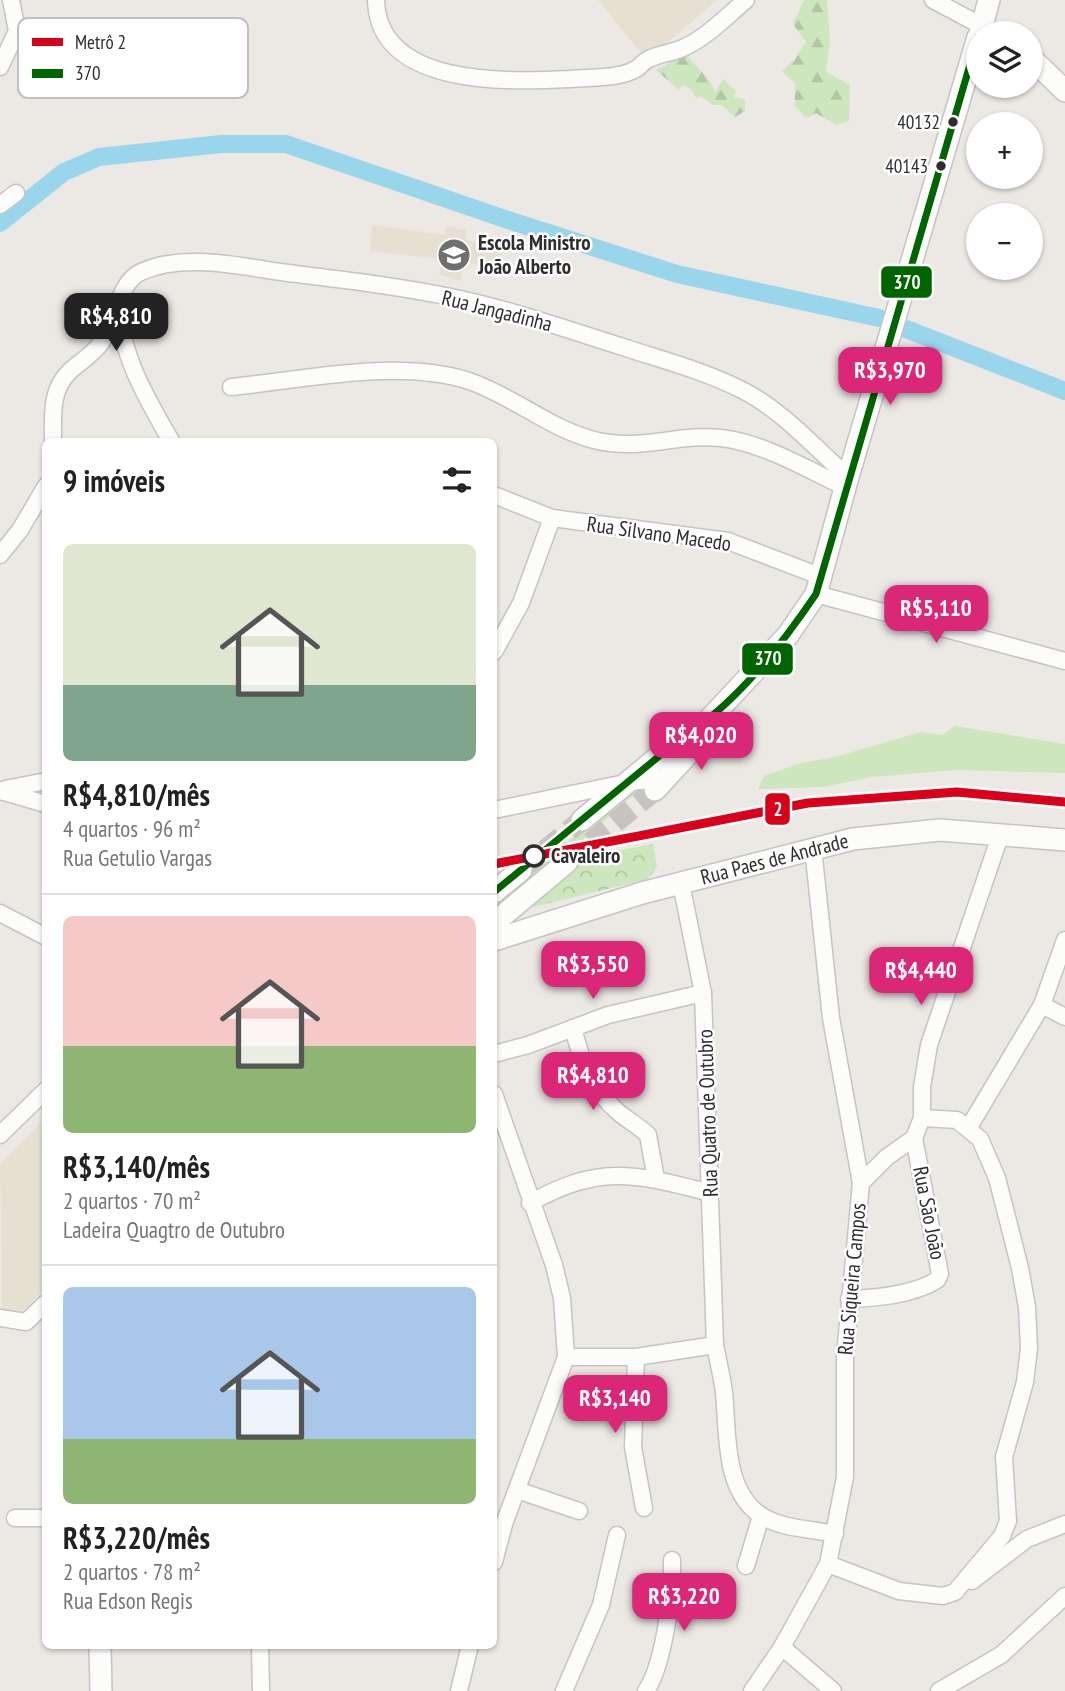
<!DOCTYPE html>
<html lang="pt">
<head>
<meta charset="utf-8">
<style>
  :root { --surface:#fff; --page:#f2f2f2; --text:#222; --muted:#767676; --line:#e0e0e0; --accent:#db2777 }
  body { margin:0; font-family:"PT Sans Narrow",sans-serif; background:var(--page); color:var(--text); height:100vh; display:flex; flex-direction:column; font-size:26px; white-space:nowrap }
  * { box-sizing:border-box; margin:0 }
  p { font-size:23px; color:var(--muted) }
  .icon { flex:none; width:38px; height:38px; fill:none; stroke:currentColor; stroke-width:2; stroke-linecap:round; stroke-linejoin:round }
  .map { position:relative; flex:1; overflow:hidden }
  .panel { position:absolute; left:42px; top:438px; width:455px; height:1211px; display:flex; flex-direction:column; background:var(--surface); border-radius:10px; box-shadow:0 2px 5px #0004 }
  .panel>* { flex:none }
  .controls { position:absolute; left:966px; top:21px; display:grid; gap:14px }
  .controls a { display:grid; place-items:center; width:77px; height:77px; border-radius:50%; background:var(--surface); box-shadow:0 2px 5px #0004; font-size:35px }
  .price { position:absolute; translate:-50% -60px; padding:0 16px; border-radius:14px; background:var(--accent); color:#fff; font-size:23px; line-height:46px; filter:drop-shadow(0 2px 4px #0008) }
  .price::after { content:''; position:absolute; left:50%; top:42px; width:21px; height:16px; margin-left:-10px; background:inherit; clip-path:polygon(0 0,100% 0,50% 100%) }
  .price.selected { background:#222; color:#fff }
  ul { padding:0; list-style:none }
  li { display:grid; align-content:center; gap:14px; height:371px; padding:0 21px }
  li+li { border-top:2px solid var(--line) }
  li span { display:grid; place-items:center; height:217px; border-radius:10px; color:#555 }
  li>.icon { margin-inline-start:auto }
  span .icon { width:126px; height:126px; fill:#fffc; stroke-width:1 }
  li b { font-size:30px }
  h2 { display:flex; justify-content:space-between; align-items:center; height:84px; padding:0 21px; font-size:30px }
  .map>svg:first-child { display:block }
</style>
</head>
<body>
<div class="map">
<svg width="1065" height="1691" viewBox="0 0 1065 1691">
  <defs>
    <pattern id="forest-firs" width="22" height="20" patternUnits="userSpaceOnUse" patternTransform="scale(1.75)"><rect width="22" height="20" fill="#cee6be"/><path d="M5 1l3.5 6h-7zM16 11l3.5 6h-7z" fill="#b1c6a4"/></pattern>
    <pattern id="park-crowns" width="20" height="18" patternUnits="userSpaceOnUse" patternTransform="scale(1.75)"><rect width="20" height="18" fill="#cee6be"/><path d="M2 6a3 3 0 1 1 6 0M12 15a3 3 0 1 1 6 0" fill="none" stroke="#b1c6a4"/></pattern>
  </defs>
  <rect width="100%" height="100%" fill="#ece8e4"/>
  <g fill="#e6e0d3">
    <path d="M598,0H717L647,60Z"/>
    <path d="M372,225L445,235L446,226L466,230V240L503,246L499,269L464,262L461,281L439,275L443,259L370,251Z"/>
    <path d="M45,1118V1288L26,1309L2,1317L0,1164Z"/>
  </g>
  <path fill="#cee6be" d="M955,726L1065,744V773L956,770L872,777L823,787L758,789L764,776L801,763L835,757L921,732L942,735Z"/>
  <g fill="url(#forest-firs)">
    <path d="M804,0H827L830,39L826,72L850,85L849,121L836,125L816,113L806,118L795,106V83L782,71L795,59L806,42L793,24Z"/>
    <path d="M686,54C696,68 710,76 715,92L723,79L736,91L734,97L745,99V111L735,117L722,105H713L701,97L696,98L690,88L682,85L679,90L656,70Z"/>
  </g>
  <g fill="url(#park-crowns)">
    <path d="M629,792H637L494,919V905L622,795Z"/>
    <path d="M653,844L657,867L648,879L517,911L577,859Z"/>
  </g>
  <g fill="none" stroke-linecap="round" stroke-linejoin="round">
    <g stroke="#99d6ec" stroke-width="18">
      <path d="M0,223L64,172L99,157L221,144H286L511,221L677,274L879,318"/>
      <path d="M906,329L1065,391"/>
    </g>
    <g stroke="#c6c3c0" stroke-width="21" stroke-dasharray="21 10" stroke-linecap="butt">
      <path d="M567,862L655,790"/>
      <path d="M521,870L582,820"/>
    </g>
    <defs>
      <g id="street">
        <path d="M376,0C378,88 510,82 571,79C590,77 617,79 634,70C639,68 642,63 647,60C659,53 675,53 687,46C709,35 727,16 746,0"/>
        <path d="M933,0L982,26"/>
        <path d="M0,67L17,31L11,0"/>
        <path d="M0,205L16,193"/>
        <path d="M119,312C123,360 148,400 171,441"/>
        <path d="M231,387C304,380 399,358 469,381C513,396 550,429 594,440C640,452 678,433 721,438C764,443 806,469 845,487"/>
        <path d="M53,441C53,416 50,390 70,371C80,362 92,355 101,343C116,322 118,282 141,272C184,252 243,267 288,273C345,280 404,287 460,299C515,311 569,330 623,347C662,360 705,371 742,390C782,410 815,448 848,477"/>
        <path d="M494,495L552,518L728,541L822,577"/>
        <path d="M0,555L20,530L46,486"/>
        <path d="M816,594L1065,661"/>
        <path d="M494,652L521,603L552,518"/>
        <path d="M5,789L46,781"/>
        <path d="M0,791L46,804"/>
        <path d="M494,810L630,782L667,778"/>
        <path d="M681,883L703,993L715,1345C718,1361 722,1377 724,1392C728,1432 723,1492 762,1516C782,1529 813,1529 835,1534"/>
        <path d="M0,913L46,937"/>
        <path d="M1042,1005L1065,1017"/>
        <path d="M573,1028C581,1059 592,1089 617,1111C627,1120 639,1126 648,1135L656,1179"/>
        <path d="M494,1054L528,1045L608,1015L703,993"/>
        <path d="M494,1094L554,1265L562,1298L566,1357L504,1524L494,1562"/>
        <path d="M969,1127L1042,1005L1065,940"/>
        <path d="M0,1135L46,1090"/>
        <path d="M861,1183L887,1157L914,1138L922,1118V1087L929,1045L1001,833"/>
        <path d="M530,1203C602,1163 635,1174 711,1193"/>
        <path d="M849,1299C877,1298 913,1295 937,1280L940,1274L914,1138"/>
        <path d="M0,1318L26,1322L46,1303"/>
        <path d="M566,1357H636L715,1345"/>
        <path d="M636,1357L633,1447L644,1508"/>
        <path d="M517,1490L579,1511"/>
        <path d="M15,1518H46"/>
        <path d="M828,1564L899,1591L943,1596L955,1592L1002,1536L1008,1521L1004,1457L1025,1382L1029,1348L1027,1307L1020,1268L997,1178L980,1139L957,1120L922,1118"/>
        <path d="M746,1566L761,1516"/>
        <path d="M972,1581L1027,1539L1065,1524"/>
        <path d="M260,1645L261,1691"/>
        <path d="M782,1647L833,1691"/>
        <path d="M459,1691L470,1645"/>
        <path d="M564,1691L601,1605L617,1535"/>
        <path d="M646,1691C664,1664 673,1593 672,1560"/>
        <path d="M752,1691L782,1647L828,1564L845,1477V1356L861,1183L831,1018L813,848"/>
        <path d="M939,1691L1001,1655L1065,1596"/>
      </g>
      <g id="secondary">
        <path d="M980,33L989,0"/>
        <path d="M1031,58L1065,91"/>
        <path d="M655,790L690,752L706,723L788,635L816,594L848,477L978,37"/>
        <path d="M582,820L680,739L704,724"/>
        <path d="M494,892L521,870"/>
        <path d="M494,923L567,862"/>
        <path id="s1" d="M494,940L642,893L853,839L940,830L1065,840"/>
        <path d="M100,1645L101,1691"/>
      </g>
    </defs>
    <use href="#street" stroke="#c5c4c5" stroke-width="19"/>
    <use href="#secondary" stroke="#c5c4c5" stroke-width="24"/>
    <use href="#street" stroke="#fcfcfb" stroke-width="16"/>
    <use href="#secondary" stroke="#fcfcfb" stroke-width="21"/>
    <defs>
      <path id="bus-1" d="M494,892L680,739C735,705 780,647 816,594L978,37"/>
    </defs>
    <use href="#bus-1" stroke="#fff" stroke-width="12"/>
    <use href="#bus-1" stroke="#006400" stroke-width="7"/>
    <defs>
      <path id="metro-1" d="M494,864L808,803L957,792L1065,802"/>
    </defs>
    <use href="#metro-1" stroke="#fff" stroke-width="14"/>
    <use href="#metro-1" stroke="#d9001c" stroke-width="9"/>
  </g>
  <defs>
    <symbol id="school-disc" viewBox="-11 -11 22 22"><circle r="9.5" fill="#706f6e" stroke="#fff"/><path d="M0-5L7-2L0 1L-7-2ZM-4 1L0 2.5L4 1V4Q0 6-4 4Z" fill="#fff"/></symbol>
  </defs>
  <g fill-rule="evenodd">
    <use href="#school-disc" x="435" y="236" width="38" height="38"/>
  </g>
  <g fill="#2e2e2e" stroke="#fff" stroke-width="2.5">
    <circle cx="953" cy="122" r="6"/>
    <circle cx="941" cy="166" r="6"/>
  </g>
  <circle fill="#fff" stroke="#2e2e2e" stroke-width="3.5" cx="534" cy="856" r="10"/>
  <g text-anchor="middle" stroke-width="5" stroke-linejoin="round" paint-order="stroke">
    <g font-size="19" fill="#2e2e2e" stroke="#fff" text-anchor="end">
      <text x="940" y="129">40132</text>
      <text x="928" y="173">40143</text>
    </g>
    <g font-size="21" font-weight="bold" fill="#2e2e2e" stroke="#fff" text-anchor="start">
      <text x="478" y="250">Escola Ministro<tspan x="478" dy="24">João Alberto</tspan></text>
    </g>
    <g font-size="21" fill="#2e2e2e" stroke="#fff">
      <text transform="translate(497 311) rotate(14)" y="7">Rua Jangadinha</text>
      <text transform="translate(659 534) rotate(8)" y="7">Rua Silvano Macedo</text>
      <text dy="7" stroke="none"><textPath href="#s1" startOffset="292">Rua Paes de Andrade</textPath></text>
      <text transform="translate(708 1113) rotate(-92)" y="7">Rua Quatro de Outubro</text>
      <text transform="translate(929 1213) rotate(79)" y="7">Rua São João</text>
      <text transform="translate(852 1279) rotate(-85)" y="7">Rua Siqueira Campos</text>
    </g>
    <g font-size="21" font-weight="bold" fill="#2e2e2e" stroke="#fff" text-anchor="start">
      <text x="551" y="863">Cavaleiro</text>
    </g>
  </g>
  <rect x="18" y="18" width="230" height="80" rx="10" fill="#fff" stroke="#c0c0c0" stroke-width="2"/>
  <rect x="32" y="38" width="31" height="8" fill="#d9001c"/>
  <rect x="32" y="69" width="31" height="9" fill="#006400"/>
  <g font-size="19" fill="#2e2e2e">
    <text x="75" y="49">Metrô 2</text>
    <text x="75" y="80">370</text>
  </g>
  <g stroke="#fff" stroke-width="2.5">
    <rect x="880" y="265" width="53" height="34" rx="7" fill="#006400"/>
    <rect x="741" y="642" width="53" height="34" rx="7" fill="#006400"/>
    <rect x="764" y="792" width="27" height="34" rx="7" fill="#d9001c"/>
  </g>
  <g font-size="19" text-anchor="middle" font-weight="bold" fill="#fff">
    <text x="907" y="289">370</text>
    <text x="768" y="665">370</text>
    <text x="778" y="816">2</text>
  </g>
</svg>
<div class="controls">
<a><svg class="icon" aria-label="layers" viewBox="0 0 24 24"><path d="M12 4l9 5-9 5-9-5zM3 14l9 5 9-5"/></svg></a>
<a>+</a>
<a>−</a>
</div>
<b class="price selected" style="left:116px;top:353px">R$4,810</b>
<b class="price" style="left:890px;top:407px">R$3,970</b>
<b class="price" style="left:936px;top:645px">R$5,110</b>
<b class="price" style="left:701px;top:772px">R$4,020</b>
<b class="price" style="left:593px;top:1001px">R$3,550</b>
<b class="price" style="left:921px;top:1007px">R$4,440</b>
<b class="price" style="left:593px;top:1112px">R$4,810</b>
<b class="price" style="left:615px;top:1435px">R$3,140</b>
<b class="price" style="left:684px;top:1633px">R$3,220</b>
<section class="panel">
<h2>9 imóveis<svg class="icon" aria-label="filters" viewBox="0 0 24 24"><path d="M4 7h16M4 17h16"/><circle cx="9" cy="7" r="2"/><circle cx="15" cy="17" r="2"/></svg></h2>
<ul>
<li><span style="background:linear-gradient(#dfe7d0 65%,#7fa58c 0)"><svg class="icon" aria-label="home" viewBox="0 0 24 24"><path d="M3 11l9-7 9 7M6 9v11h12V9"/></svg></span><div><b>R$4,810/mês</b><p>4 quartos · 96 m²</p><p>Rua Getulio Vargas</p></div></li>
<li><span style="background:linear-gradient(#f6c9c9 60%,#8fb573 0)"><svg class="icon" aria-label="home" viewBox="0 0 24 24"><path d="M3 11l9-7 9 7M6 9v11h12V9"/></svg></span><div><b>R$3,140/mês</b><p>2 quartos · 70 m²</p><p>Ladeira Quagtro de Outubro</p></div></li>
<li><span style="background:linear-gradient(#a9c7e8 70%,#8fb573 0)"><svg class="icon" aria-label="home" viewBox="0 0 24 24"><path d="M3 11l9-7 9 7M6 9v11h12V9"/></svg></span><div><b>R$3,220/mês</b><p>2 quartos · 78 m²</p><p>Rua Edson Regis</p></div></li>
</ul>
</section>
</div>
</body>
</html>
